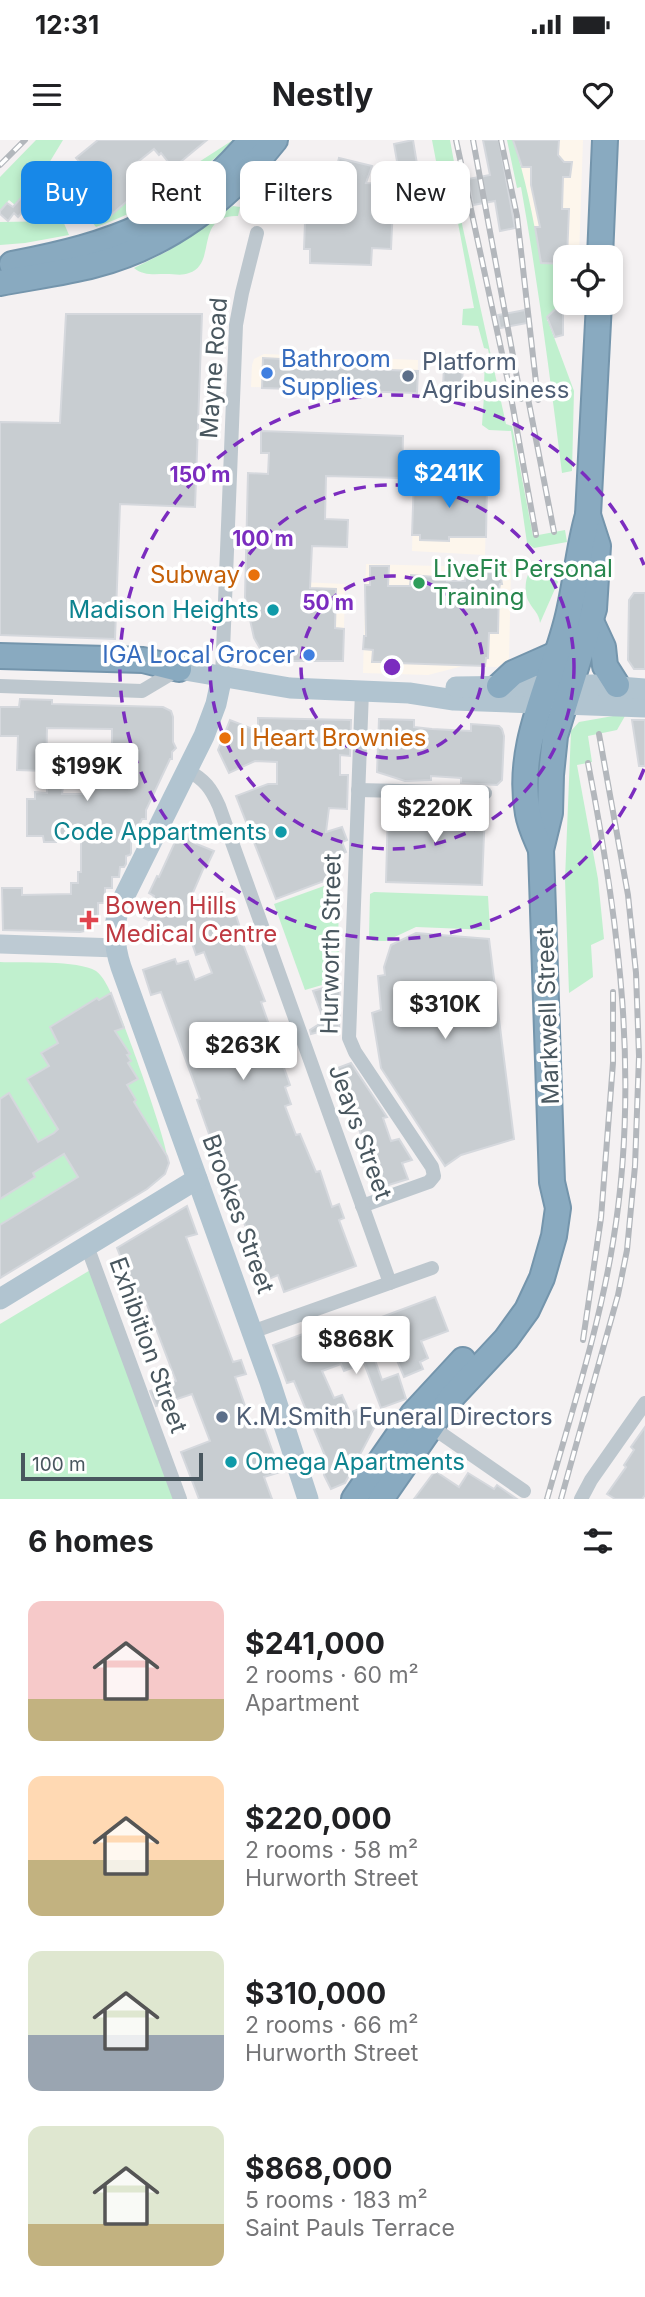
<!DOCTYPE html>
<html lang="en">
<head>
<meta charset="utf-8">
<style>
  :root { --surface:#fff; --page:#f2f2f2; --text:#202124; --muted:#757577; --accent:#1788e8 }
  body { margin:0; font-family:Inter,sans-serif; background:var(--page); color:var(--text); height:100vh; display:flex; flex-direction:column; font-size:26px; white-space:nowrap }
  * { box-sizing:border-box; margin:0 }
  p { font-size:23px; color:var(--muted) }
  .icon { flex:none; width:38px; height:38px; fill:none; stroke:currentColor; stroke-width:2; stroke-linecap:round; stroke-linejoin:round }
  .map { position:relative; height:1359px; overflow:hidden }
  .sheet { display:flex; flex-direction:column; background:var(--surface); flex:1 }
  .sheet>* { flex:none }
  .top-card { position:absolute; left:21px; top:21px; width:604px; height:63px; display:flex; gap:14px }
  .tools { position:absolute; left:553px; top:105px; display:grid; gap:14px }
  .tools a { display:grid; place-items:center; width:70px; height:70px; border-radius:14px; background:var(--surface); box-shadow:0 4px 10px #0003; font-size:35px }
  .scale { position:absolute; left:21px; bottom:18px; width:182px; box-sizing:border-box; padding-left:7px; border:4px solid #49575f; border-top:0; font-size:19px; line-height:24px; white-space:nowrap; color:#49575f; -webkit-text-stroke:5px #fff; paint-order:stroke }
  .price { position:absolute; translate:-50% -60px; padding:0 16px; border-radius:7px; background:#fff; color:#222; font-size:23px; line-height:46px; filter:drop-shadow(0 2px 4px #0008) }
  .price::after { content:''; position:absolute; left:50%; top:42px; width:21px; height:16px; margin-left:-10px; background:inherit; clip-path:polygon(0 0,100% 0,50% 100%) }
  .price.current { background:var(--accent); color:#fff }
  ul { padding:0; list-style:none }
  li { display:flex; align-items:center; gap:21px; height:175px; padding:0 28px }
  li span { display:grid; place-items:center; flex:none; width:196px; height:140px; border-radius:14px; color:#555 }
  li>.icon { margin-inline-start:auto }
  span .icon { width:84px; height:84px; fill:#fffc; stroke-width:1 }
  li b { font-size:30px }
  h2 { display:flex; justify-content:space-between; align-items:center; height:84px; padding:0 28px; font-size:30px }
  .chip { padding:0 24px; border-radius:14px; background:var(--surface); box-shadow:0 4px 10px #0003; font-size:24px; line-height:63px }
  .chip.current { background:var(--accent); color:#fff }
  .status { display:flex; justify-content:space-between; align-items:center; height:49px; padding:0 35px; background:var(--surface); direction:ltr }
  .status svg { height:19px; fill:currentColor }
  header { display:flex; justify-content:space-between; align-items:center; height:91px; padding:0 28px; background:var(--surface); font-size:32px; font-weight:700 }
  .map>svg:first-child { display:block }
</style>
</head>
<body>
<div class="status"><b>12:31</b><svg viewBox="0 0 49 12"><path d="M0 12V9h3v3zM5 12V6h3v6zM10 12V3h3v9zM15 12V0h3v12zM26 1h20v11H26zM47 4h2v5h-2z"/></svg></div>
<header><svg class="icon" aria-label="menu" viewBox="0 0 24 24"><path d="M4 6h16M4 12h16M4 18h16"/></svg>Nestly<svg class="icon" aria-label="heart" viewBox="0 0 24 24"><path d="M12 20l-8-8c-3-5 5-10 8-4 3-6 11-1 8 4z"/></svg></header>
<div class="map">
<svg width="645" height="1359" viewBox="0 0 645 1359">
  <rect width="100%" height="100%" fill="#f4f1f2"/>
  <g fill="#fdf6ec">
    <path d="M513,0H583L579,117H565V124L541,123Z"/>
    <path d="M264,214L418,220L417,253L251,247L252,225L254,219Z"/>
    <path d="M414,339L487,341L485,415L412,411Z"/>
    <path d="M366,424L511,428L509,520L497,527L463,526L428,535L363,533Z"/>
    <path d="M300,442L345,444L344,489L298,487Z"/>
  </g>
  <g fill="#c0f0ce">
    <path d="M36,0H63L43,33L15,65L9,60L0,70V37Z"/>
    <path d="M233,0H235L231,5C189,40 148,69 96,87L88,77L90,75L83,69L96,59L111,74L153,40L146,31L148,30L160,38H174Z"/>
    <path d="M432,0H450L456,33L451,34L506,284L512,286L533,396L565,390L567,402L534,408L527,403L511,291L489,290L482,285L484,256H496L497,253H491V249L484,246L485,215L489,214L488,209L484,208L478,186L462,185L463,169L474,168L458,83L448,84Z"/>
    <path d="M507,0H513C526,40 534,81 541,123L560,124V134H565V160L547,177V181H548L574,251L572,331L562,333C550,237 538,142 521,47L517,48Z"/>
    <path d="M233,66L240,67L238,76C193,75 218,124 189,133C182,136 174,134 166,134C155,134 143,136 134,128L168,111Z"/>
    <path d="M63,81L69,95L25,103L0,105V82Z"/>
    <path d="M536,426L553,433L558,442L540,483C539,473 533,470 529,462C523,452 525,430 536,426Z"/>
    <path d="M613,576H625L617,590L588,596L592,622L577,625L598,739L604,799L591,805L593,837L569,853L565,739L571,591L579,582Z"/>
    <path d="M338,741L339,840L305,850L274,764Z"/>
    <path d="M374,752L488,756L490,790L416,787L386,801H372L369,796L370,754Z"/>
    <path d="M0,822C22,823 78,820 96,831C104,837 109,849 113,858C123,880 171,1010 168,1025C166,1036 155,1043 147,1049L0,1138Z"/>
    <path d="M92,1129L174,1359H0V1184Z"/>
  </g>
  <g fill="#c8cdd1" stroke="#d5d8dd" stroke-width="2">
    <path d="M98,0H207L173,28L161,13L159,15L154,9L139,21L153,39L111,75L103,66L111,59L76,18Z"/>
    <path d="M413,0L423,60L393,65L391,109L372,108L371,125L310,123V109H304L305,82L288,81L293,53L295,51L328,52V41L333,42L339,18L372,26L366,43L405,45L399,33L394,4Z"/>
    <path d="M483,0H499L515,88L500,91L495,61L473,65L468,39L490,35Z"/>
    <path d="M513,0H559L558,15L564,22H572L570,37H563L562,69H569L567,117H565V124L541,123L535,87H540L531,45V27H522Z"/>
    <path d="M43,33L51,40L40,52L56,65L42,81L27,67L18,77L14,73L8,81L0,74V71L7,63L13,67Z"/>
    <path d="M563,162V195L555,197L547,177Z"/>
    <path d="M525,170L527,183L500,188L498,175Z"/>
    <path d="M66,174H202L195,367L120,364L115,499L0,495V282L60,283Z"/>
    <path d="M342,217L361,218L360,229L418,231L417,253L262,248L263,218L318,221V227L342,228Z"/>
    <path d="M444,224L463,225L462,245H453V249H443Z"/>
    <path d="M261,291L403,296L402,338L326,336L325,379L348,380L347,407L312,406L310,448L336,449L335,488L344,489L343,521H280L261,510L254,498L245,457L248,333L268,334L269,313H261Z"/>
    <path d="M414,339H432V345H450L451,342L487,343L486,397H449V401L420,400V395H412Z"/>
    <path d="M370,426H389L388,446H410L411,435L447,438V441H465L466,432L471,433V431L500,433L502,444H500L499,450L498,493H489L488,518H486L485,526L395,523L388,526L384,522H372L373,510L363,509L364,496H366L365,445H370Z"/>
    <path d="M634,453H645V529H634L628,520L629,460Z"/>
    <path d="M20,559L52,560V564L163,567L171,571L173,577V602L176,608L172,612V619H170L146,670V679H142L131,701V713L130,715L126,716V724L124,727H120L119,737H112V748H105V763H98V774L89,790L80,792L3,790L2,748H22V755L71,754V743H78V732H81V696H56V702H44L43,696H27V659H35V652L47,653V647H63L62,654H84V643H92L93,617H112V589L47,588L46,631L17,630L18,596H0V567H19Z"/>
    <path d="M258,578L351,580L350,616L340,615V635H348L347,669L329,668L326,692L342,687L347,700L342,702L346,712L328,719L335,737L276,759L236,656L268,644H277V622L255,621L229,633L218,610L230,580L258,591Z"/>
    <path d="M379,579L414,580V587L432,589L471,591V584L499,586L502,589L504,596L502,640L497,645L461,643V638L431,636V640L405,641L377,632Z"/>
    <path d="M632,580H645V626H639Z"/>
    <path d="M397,666L485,669L482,745L386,742L388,669Z"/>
    <path d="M180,691L196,698L194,703L214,711L206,728L204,727L188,764L222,752L225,762L231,760L245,803L243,804L265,861L261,862L290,945L285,947L291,964L285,966L296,995L300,994L316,1032L320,1031L332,1067L339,1064L344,1078L339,1080L356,1126L284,1152L278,1135L262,1142L246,1098L250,1097L221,1028L197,960L200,959L161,852L151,855L143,830L175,819L177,824L188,821L195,840L212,833L204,812L196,815L191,800L144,778L154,756L149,753L157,736L159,737Z"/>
    <path d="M416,793L489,799L514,999L461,1015L445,1026L381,928L372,873L381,870L378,836L385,835L384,827L391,805Z"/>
    <path d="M340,843L339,894L330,889L311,894L310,890L324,881L313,851Z"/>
    <path d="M111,853L124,888L115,891L130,914L127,915L131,921L128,923L138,939L127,945L136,960L134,962L167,1016L169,1023L165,1034L147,1049L0,1138V1085L78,1037L64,1014L33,1033L35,1037L0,1059V959L9,953L38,1002L54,993L58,989L27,939L49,926L41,913L58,903L50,887L97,858L99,860Z"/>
    <path d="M351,923L387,977L383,978L391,1001L399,999L412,1020L402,1023L408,1039L382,1047L376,1033L372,1034L364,1011L366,1010L358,986L353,988L332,930Z"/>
    <path d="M187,1066L197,1094L186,1097L233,1222L241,1220L246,1234L235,1237L252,1286L262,1282L280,1332L264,1337L272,1359H199L181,1312L210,1301L192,1254L156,1266L150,1251L176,1241L146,1162L141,1164L138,1156L129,1159L116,1126L123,1123L117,1108Z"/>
    <path d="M435,1157L448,1191L421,1201L428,1218L420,1222L423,1229L404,1237L394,1213L375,1220L382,1240L398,1234L406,1259L381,1268L364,1223L344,1231L341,1224L322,1231L334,1258L342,1255L350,1273L365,1266L374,1288L345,1343L331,1349L324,1335L326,1318L294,1241L287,1243L273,1205L327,1185L331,1196Z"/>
    <path d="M645,1287V1355L642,1359H615L607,1354L626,1327L624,1325L634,1310L631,1307Z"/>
    <path d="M435,1331L459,1347L468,1333L494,1349L497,1345L517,1359H414Z"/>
  </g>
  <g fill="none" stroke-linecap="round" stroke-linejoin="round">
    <defs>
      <g id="highway">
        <path d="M600,117L605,0"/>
        <path d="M12,124C112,105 184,81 251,0"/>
        <path d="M0,143C31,137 64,133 94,125C168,106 229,59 275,0"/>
        <path d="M591,481L603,507L605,526L617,545"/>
        <path d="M0,516L143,520L179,529"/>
        <path d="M499,546L513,533L556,514"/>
        <path d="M541,710L550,673L551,635L555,596L594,469L598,406L588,375"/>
        <path d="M354,1359L413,1274L463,1220"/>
        <path d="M381,1359L451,1258L506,1199L527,1170L542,1138L554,1096L558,1068L552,1042L541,710C536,698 530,686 528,674C515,605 551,544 567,480C576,445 578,409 588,375L599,163"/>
      </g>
    </defs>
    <use href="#highway" stroke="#7495ac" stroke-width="28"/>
    <g stroke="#bdc7ce" stroke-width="14">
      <path d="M222,536L236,185L242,153L257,93"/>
      <path d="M0,546L142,551L179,529"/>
      <path d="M362,551L349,898L355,912L432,1027L434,1036L429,1042L362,1066"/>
      <path d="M187,630C205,640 211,648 219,666L390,1143"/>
      <path d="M358,650L485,653"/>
      <path d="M87,1106L180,1359"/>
      <path d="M252,1192L432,1128"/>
      <path d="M426,1283L524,1351"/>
      <path d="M581,1359L591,1340L645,1263"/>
    </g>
    <path stroke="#bdcad3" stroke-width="19" d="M0,804L117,808"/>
    <g stroke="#b1c4d0" stroke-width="21">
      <path d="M179,529L290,548L409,553L454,560L645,567"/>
      <path d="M222,536L216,564L204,596L121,763C112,784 114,806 121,827L270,1242L308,1359"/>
      <path d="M456,547L595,545L645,549"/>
      <path d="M0,1159L197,1039"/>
    </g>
    <use href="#highway" stroke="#89aac0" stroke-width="24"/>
    <defs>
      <g id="rail">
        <path d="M456,0L509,246L536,395"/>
        <path d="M473,0L521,259"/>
        <path d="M501,0L517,76L538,260"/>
        <path d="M0,25L25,0"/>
        <path d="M526,248L554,392"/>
        <path d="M583,1200L601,1078L613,923V852"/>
        <path d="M547,1359C571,1274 599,1189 613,1102C640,940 619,782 588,623"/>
        <path d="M561,1359L618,1155L627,1110L635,1026L639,916L636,833L628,755L599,594"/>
      </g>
    </defs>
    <use href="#rail" stroke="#b3b7bc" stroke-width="6"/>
    <use href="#rail" stroke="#fff" stroke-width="3.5" stroke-dasharray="10" stroke-linecap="butt"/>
  </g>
  <g fill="none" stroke="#7b2cbf" stroke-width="3.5" stroke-dasharray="12 9">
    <circle cx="392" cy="527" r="91"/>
    <circle cx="392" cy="527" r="182"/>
    <path d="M644 629A272 272 0 1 1 644 425"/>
  </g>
  <g fill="#3f7fe0" stroke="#fff" stroke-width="2.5">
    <circle cx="267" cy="233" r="7"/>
    <circle cx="309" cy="515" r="7"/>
  </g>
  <g fill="#5c6f8a" stroke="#fff" stroke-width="2.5">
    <circle cx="408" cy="236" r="7"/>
    <circle cx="222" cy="1277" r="7"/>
  </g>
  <g fill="#e8710a" stroke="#fff" stroke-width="2.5">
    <circle cx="254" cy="435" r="7"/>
    <circle cx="225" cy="598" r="7"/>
  </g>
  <circle fill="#2e9e5b" stroke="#fff" stroke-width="2.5" cx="419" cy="443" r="7"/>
  <g fill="#0f9aa8" stroke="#fff" stroke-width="2.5">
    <circle cx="273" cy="470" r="7"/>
    <circle cx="281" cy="692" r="7"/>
    <circle cx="231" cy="1322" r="7"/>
  </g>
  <path fill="#e0444e" stroke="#fff" stroke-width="2.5" d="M85.5 769.5h7v7h7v7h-7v7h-7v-7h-7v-7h7z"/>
  <g text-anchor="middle" stroke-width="7" stroke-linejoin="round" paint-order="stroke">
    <g font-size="24" fill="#366cbe" stroke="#fff" text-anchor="start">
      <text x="281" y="227">Bathroom<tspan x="281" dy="28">Supplies</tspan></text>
      <text x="295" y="523" text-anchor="end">IGA Local Grocer</text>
    </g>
    <g font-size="24" fill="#4e5e75" stroke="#fff" text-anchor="start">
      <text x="422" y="230">Platform<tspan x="422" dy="28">Agribusiness</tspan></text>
      <text x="236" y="1285">K.M.Smith Funeral Directors</text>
    </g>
    <g font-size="24" fill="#49575f" stroke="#fff">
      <text transform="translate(214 228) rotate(-86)" y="8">Mayne Road</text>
      <text transform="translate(331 804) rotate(-89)" y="8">Hurworth Street</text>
      <text transform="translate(548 876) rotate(-92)" y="8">Markwell Street</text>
      <text transform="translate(360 992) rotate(70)" y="8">Jeays Street</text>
      <text transform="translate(238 1074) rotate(70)" y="8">Brookes Street</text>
      <text transform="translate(148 1205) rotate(70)" y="8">Exhibition Street</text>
    </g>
    <g font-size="24" fill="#27864d" stroke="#fff" text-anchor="start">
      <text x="433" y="437">LiveFit Personal<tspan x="433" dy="28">Training</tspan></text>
    </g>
    <g font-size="24" fill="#c56008" stroke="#fff" text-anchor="end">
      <text x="240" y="443">Subway</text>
      <text x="239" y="606" text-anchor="start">I Heart Brownies</text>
    </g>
    <g font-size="24" fill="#0d838f" stroke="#fff" text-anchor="end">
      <text x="259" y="478">Madison Heights</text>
      <text x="267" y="700">Code Appartments</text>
      <text x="245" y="1330" text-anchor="start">Omega Apartments</text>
    </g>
    <g font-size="24" fill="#be3a42" stroke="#fff" text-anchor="start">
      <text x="105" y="774">Bowen Hills<tspan x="105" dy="28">Medical Centre</tspan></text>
    </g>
  </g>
  <circle cx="392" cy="527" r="10" fill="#7b2cbf" stroke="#fff" stroke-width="3.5"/>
  <g font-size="21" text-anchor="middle" font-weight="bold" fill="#7b2cbf" stroke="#fff" stroke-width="7" stroke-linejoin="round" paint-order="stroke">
    <text x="200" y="342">150 m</text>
    <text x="263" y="406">100 m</text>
    <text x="328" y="470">50 m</text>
  </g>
</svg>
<div class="tools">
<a><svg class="icon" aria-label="locate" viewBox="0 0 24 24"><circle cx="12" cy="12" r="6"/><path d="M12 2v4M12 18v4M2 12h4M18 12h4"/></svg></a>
</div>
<div class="scale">100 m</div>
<b class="price current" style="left:449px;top:370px">$241K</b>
<b class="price" style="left:87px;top:663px">$199K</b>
<b class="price" style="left:435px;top:705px">$220K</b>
<b class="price" style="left:445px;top:901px">$310K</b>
<b class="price" style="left:243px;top:942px">$263K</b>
<b class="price" style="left:356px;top:1236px">$868K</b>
<div class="top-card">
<a class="chip current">Buy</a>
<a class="chip">Rent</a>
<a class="chip">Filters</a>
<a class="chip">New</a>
</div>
</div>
<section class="sheet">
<h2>6 homes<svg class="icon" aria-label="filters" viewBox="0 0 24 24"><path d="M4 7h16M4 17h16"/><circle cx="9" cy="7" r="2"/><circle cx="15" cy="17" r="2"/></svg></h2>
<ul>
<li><span style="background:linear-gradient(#f6c9c9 70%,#c2b280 0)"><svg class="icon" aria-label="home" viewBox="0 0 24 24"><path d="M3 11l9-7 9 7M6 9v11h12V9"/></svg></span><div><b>$241,000</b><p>2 rooms · 60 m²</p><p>Apartment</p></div></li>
<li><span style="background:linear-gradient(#ffd9b3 60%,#c2b280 0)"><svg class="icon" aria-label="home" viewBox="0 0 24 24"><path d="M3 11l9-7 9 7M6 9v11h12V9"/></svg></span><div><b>$220,000</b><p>2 rooms · 58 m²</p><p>Hurworth Street</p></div></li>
<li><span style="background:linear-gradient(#dfe7d0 60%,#9aa5b1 0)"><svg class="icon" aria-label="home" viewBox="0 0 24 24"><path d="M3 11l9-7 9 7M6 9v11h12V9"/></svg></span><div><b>$310,000</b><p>2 rooms · 66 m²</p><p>Hurworth Street</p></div></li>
<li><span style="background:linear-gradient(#dfe7d0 70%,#c2b280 0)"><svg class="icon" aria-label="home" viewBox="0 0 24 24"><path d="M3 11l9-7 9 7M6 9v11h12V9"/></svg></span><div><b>$868,000</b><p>5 rooms · 183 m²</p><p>Saint Pauls Terrace</p></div></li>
</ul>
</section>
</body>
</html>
